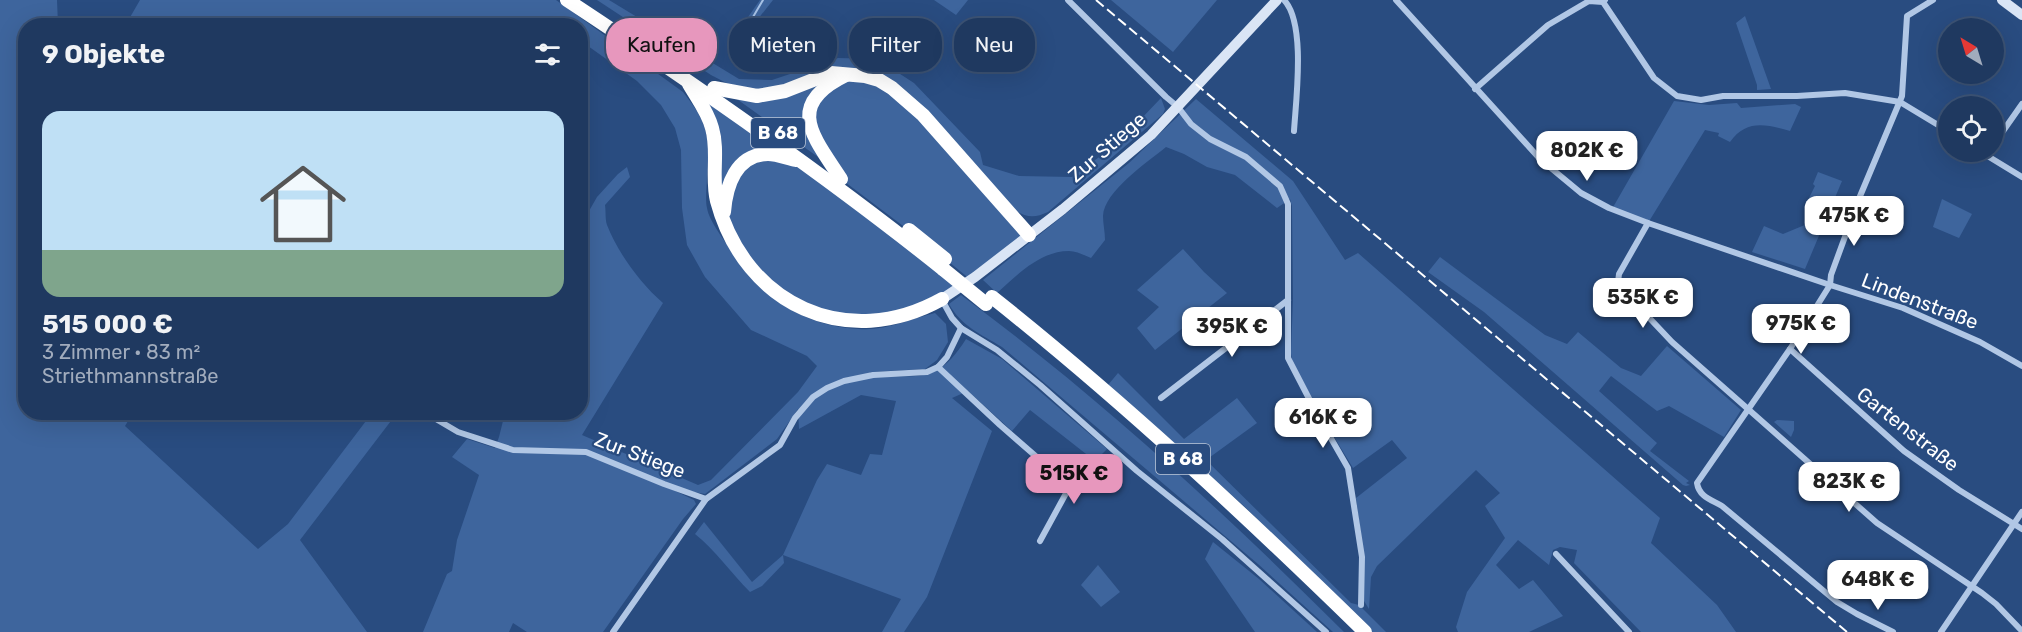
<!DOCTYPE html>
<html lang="de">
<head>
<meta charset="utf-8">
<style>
  :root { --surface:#1f3960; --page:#274066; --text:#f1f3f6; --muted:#a1acbd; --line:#3c5375; --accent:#e797bd }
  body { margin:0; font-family:Rubik,sans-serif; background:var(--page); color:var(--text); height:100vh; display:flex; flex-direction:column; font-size:22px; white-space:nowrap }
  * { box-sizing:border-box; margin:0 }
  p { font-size:20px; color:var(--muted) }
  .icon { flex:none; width:33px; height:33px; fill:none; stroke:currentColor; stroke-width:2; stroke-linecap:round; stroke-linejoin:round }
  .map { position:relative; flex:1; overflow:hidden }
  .side { position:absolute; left:18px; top:18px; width:570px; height:402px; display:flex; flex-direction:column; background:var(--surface); border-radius:24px; box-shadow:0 6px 24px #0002,0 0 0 2px var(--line) }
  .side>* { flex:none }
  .guide { position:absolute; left:606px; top:18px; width:570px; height:54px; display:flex; gap:12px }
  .needle { width:39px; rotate:322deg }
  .buttons { position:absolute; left:1938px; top:18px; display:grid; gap:12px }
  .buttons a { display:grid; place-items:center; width:66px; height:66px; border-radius:50%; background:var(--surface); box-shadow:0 6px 24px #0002,0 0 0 2px var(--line); font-size:30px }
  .price { position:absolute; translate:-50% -51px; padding:0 14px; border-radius:12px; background:#fff; color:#222; font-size:20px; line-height:39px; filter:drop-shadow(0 2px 3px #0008) }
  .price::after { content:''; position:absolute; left:50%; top:36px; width:18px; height:14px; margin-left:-9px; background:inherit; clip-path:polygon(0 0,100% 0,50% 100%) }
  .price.active { background:var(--accent); color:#111 }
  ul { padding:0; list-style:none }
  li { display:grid; align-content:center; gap:12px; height:318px; padding:0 24px }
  li span { display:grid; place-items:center; height:186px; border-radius:18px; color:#555 }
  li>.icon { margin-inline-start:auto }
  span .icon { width:108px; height:108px; fill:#fffc; stroke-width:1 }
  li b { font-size:26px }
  h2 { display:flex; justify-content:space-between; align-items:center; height:72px; padding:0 24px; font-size:26px }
  .tag { padding:0 21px; border-radius:24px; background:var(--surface); box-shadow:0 6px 24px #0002,0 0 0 2px var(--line); font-size:21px; line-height:54px }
  .tag.active { background:var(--accent); color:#111 }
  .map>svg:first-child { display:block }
</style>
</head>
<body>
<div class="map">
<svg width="2022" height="632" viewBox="0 0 2022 632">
  <rect width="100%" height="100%" fill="#294c80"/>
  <g fill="#3e659d">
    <path d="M0,0H57L58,25L26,26V412L133,413L125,426L258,549L288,524L372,413H397L300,540L367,632H0Z"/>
    <path d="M140,0H556L683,92C708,123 710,137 707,176C707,186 705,199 707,208C709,221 725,241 732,252C758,297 806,327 859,329C886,331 910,319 935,313L946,324L948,342L937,360L925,369L870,372L871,375C919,376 937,385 966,339L1002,359L1107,449L1095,461L1030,410L1012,431L968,391L952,398L992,431L927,597L904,632H882L901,599L783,555L784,563L762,586L750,592C731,573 716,551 695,534L704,522L752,582L783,555L817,480L827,464L861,475L870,454L882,455L896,401L861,395L799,429L798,409L777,439L705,494L667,487L694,500L696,504L683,519L603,632H527L513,623L509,632H423L447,574L452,571L457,540L479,475L452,457L467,439L495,448L499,437L505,413L580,412L581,225L597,197L618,174L627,167L630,177L605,205C606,212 605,219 607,225C618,253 640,283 663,303L582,435L698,485L711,480L798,392L817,366L807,356L751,330L705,277L687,245L682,208L681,150L675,128L661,105L637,81L581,41L580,26H125Z"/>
    <path d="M597,0H609L739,79L772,80L838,58L877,59L914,83L980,152L983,165L1019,176L1072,177L1117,144L1161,98L1165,109L1163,114L1048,212C1035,218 1027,218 1015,210L869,71L772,90L754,92L734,87L711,75Z"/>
    <path d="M760,0H773L754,24L746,20Z"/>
    <path d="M934,0H968L956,15Z"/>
    <path d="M1111,0H1217L1173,52Z"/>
    <path d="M1745,16L1771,89L1757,90V85L1736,23Z"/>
    <path d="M847,74L892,88L1029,235L971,280L927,244L841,179L815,139L811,106Z"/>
    <path d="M823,81L807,104L825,162L734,97C770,108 790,95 823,81Z"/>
    <path d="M702,98L780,152L760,151L722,197Z"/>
    <path d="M1196,99L1293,181L1345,260L1358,253L1660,518L1651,543L1717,605L1736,632H1641L1574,563L1577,550L1560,547L1553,550L1549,565L1518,540L1496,565L1519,589L1533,580L1563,616L1529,632H1458L1456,627L1467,592L1505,538L1485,506L1500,493L1476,470L1377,566L1371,577L1369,609L1364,601V558L1356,498L1407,458L1392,440L1353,468L1328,427L1292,361L1291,353L1293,299L1292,206L1290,199L1277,208L1235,175L1207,167L1184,154L1166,147C1148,162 1104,191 1103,216C1103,224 1105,232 1105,240L1091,258C1084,255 1076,251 1069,251C1040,251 1017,275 997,293L983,280L1129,163Z"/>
    <path d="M1674,101L1709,105L1737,103L1741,108L1795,104L1801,107L1790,131C1766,124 1746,119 1730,142L1718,136L1719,133L1705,130L1648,223L1612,209Z"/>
    <path d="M754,156L802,161L963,285L881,321L802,309L734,243L725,199Z"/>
    <path d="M1818,172L1842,181L1805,269L1752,252L1764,226L1783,234L1812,222L1818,224L1823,213L1805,206L1815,186L1813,184Z"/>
    <path d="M1942,199L1972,214L1959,238L1933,227Z"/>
    <path d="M1183,249L1204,272L1227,293L1155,350L1137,328L1159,307L1137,290Z"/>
    <path d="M1440,257L1545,335L1567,344L1578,332L1621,368L1641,376L1667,346L1741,410L1724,437L1669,406L1657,411L1611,376L1599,391L1657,443L1650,451L1689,481L1686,483L1690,485L1686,486L1683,485L1484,312L1428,272Z"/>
    <path d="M961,295C1098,396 1224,512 1344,632H1333L1258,564L1002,347C981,334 962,327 949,304Z"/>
    <path d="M1118,373L1184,439L1237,398L1257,423L1206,460L1351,603L1359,605L1386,632H1372L1244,506L1108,385Z"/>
    <path d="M1777,420L1794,421V430L1791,437L1774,422Z"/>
    <path d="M1213,542L1259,579L1317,632H1255L1205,559Z"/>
    <path d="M1098,565L1120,592L1101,607L1081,585Z"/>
  </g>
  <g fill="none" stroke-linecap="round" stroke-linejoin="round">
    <path stroke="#a6c1e5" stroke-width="2" d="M753,17L763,0"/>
    <g stroke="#b1c7e5" stroke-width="6">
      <path d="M1068,0L1166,97L1178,107L1191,124L1210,139L1246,157L1280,186L1288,204V358L1317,414L1348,468L1362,557L1361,605"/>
      <path d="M1284,0C1306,23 1296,99 1294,131"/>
      <path d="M1396,0L1540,159L1581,193L1609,208L1648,223L1830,285L1903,308L1980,342L2022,366"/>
      <path d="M1603,2L1654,78L1677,96L1701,100L1723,96H1797L1845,93L1900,102L1948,131"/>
      <path d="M1475,89L1548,25L1589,1L1603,2L1605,0"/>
      <path d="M1994,144L2022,104"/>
      <path d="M1981,152L2022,177"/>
      <path d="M1858,201L1902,96L1907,16L1933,0"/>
      <path d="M1857,204L1831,275L1830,285L1790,349L1697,483C1699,497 1712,500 1722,506L1837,602L1857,614L1893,632"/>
      <path d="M1648,223L1619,274L1618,282L1622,289L1672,342L1877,523L1982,593L1996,604L2022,631"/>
      <path d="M942,300L952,318L961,328L997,350L1040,385L1137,471L1222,539L1326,632"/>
      <path d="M1790,349L1904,451L1959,490L2022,529"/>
      <path d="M938,367L1000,425L1070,486"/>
      <path d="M1161,398L1288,300"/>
      <path d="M424,412L458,432L513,450L586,452L664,484L706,499"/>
      <path d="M1040,541L1070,486L1091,458"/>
      <path d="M1556,554L1629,632"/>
      <path d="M613,632L706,499L780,445L795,418L813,397L827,388L844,381L873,375L927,372L938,367L947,357L961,328"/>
      <path d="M1941,632L2022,512"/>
    </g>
    <g stroke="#dae5f5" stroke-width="10">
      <path d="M2002,0L2022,15"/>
      <path d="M942,299L975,277L1063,209L1151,135L1277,0"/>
    </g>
    <g stroke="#fff" stroke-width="14">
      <path d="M567,0C696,85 823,173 943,269"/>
      <path d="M689,84C697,98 708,112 712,128C719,152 711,177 717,201C745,305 847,352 942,299"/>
      <path d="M714,88L757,96L785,91L831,73L865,76L879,80L892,88L923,115L1029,235"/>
      <path d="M841,179C813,136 784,105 846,75"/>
      <path d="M724,212C726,186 736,154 768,154C776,154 787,158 796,160"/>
      <path d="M909,230L945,259"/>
      <path d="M992,297C1123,401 1245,515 1365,632"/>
    </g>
    <path stroke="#fff" stroke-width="2" stroke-dasharray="10 4.5" stroke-linecap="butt" d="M1096,0L1847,632"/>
    <path stroke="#fff" stroke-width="14" d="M943,269L986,304"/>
  </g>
  <g text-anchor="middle" stroke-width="4.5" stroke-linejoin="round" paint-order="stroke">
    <g fill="#294c80" stroke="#bfc9d9" stroke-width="1.5">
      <rect x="751" y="118" width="54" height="30" rx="4.5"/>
      <rect x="1156" y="444" width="54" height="30" rx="4.5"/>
    </g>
    <g font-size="18" font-weight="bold" fill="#fff">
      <text x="778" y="139">B 68</text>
      <text x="1183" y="465">B 68</text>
    </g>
    <g font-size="20" fill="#fff" stroke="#294c80">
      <text transform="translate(1107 147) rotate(-41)" y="7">Zur Stiege</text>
      <text transform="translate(1920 301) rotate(21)" y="7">Lindenstraße</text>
      <text transform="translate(1908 429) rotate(38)" y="7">Gartenstraße</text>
      <text transform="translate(640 455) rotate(21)" y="7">Zur Stiege</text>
    </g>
  </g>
</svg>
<div class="buttons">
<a><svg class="needle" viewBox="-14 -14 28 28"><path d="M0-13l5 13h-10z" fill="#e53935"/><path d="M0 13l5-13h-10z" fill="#a1acbd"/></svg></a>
<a><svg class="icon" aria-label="locate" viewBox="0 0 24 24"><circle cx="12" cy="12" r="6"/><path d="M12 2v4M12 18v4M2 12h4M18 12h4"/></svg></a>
</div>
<b class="price" style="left:1587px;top:182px">802K €</b>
<b class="price" style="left:1854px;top:247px">475K €</b>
<b class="price" style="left:1643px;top:329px">535K €</b>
<b class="price" style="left:1801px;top:355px">975K €</b>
<b class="price" style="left:1232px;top:358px">395K €</b>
<b class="price" style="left:1323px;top:449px">616K €</b>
<b class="price active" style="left:1074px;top:505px">515K €</b>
<b class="price" style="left:1849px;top:513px">823K €</b>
<b class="price" style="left:1878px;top:611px">648K €</b>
<div class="guide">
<a class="tag active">Kaufen</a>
<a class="tag">Mieten</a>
<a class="tag">Filter</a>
<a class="tag">Neu</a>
</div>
<section class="side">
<h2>9 Objekte<svg class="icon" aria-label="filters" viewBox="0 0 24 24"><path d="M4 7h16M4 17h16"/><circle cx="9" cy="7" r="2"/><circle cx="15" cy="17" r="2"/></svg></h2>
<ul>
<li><span style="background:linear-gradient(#bfe0f5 75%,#7fa58c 0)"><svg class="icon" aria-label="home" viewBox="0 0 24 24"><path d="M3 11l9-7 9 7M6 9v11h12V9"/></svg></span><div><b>515 000 €</b><p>3 Zimmer · 83 m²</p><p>Striethmannstraße</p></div></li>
</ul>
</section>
</div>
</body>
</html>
